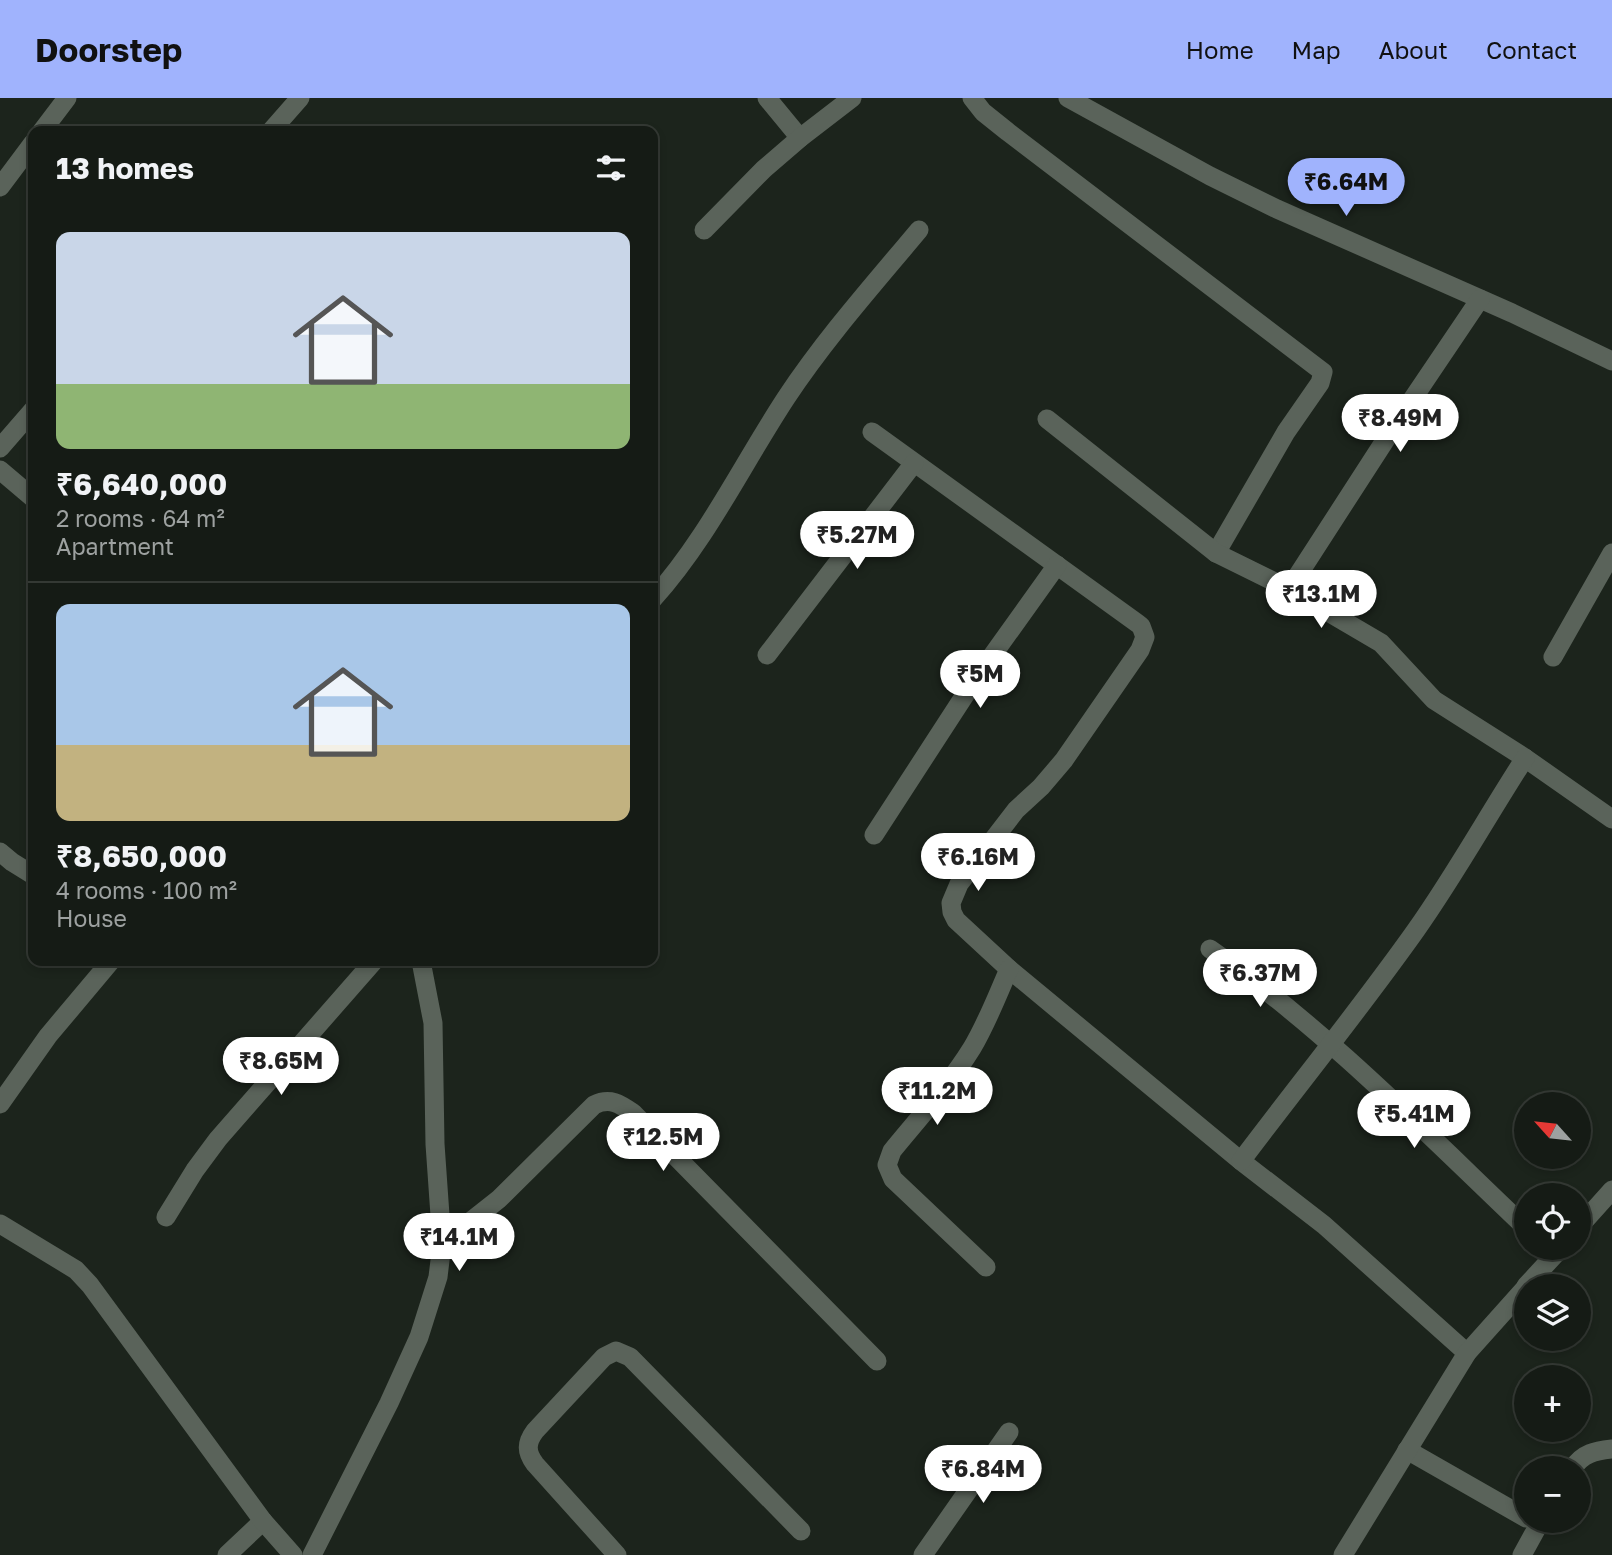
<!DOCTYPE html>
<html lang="en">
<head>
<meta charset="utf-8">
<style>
  :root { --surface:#151b15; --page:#222822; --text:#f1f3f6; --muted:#9da1a0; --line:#343934; --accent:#a0b3fd }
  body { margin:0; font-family:"Golos Text",sans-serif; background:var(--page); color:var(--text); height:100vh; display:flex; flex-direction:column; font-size:26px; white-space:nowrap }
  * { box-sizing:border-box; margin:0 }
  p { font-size:23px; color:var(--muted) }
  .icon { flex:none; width:38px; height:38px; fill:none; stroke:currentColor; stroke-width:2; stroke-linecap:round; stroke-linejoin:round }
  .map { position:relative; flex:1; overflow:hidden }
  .details { position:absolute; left:28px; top:28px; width:630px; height:840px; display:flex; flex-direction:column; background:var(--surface); border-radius:14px; box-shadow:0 4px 10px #0003,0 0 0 2px var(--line) }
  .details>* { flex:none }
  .needle { width:46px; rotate:297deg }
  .controls { position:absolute; left:1514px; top:994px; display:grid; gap:14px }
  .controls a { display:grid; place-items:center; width:77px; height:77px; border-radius:50%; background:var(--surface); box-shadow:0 4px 10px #0003,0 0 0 2px var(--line); font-size:35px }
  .price { position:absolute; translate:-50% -60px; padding:0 16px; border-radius:24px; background:#fff; color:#222; font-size:23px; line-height:46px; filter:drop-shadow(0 2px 4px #0008) }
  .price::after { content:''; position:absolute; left:50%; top:42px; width:21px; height:16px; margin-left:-10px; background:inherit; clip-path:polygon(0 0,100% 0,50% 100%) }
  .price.on { background:var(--accent); color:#111 }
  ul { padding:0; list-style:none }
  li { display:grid; align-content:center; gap:14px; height:371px; padding:0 28px }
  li+li { border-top:2px solid var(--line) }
  li span { display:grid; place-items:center; height:217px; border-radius:14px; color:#555 }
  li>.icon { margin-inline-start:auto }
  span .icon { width:126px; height:126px; fill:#fffc; stroke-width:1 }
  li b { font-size:30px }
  h2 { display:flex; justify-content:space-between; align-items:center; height:84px; padding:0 28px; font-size:30px }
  header { display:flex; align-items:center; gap:42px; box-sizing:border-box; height:98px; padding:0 35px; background:var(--accent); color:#111 }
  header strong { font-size:33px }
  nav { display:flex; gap:38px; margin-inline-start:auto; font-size:24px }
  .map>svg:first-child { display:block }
</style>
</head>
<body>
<header>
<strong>Doorstep</strong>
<nav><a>Home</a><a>Map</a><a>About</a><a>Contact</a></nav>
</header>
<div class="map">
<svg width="1612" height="1457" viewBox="0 0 1612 1457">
  <rect width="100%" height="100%" fill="#1c241c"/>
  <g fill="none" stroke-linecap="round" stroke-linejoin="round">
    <g stroke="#5a635a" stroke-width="19">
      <path d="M767,0L800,40"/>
      <path d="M972,0L983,14L1008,34L1323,274L1320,285L1286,334L1216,455"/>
      <path d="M1068,0L1210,78L1277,111L1512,215L1612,263"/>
      <path d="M42,33L67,0"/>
      <path d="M271,33L300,0"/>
      <path d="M0,89L33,45"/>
      <path d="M704,132L764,71L800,40L852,0"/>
      <path d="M1047,321L1216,455L1289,491L1381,545L1434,602L1525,660L1612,721"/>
      <path d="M872,334L1137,525L1141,528L1145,539L1140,552L1064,662L1041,689L1016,712L959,786L951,805L952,814L956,822L1009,871L1241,1063L1324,1127L1467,1255"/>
      <path d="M0,350L33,312"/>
      <path d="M0,372L33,400"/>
      <path d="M1289,491L1395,327L1480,201"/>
      <path d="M653,501C707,441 742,367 786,300C825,241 873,187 919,132"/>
      <path d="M767,557L914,365"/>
      <path d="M1553,559L1612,455"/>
      <path d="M874,737L974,583L1057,467"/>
      <path d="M0,754L12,764L33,777"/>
      <path d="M1210,851C1325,931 1424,1033 1526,1130"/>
      <path d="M0,1006L48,938L111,863"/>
      <path d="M1241,1063C1299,986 1360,911 1416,832C1455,777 1488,717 1525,660"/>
      <path d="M166,1119L195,1072L218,1041L374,863"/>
      <path d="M442,1146L499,1101L594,1007C610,999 620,1006 633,1015L877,1263"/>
      <path d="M986,1169L893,1081L887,1067L892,1053C919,1020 949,987 972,950C987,925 997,898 1009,871"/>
      <path d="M1407,1352L1526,1420"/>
      <path d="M1573,1370C1583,1355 1595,1353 1612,1351"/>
      <path d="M227,1457L263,1423"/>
      <path d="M312,1457L389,1305L419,1239L438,1179L442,1146L435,1046L433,925L421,863"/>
      <path d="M617,1457L535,1366C526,1354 526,1345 535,1333L604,1259L616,1253L630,1259L801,1433"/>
      <path d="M923,1457L1009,1334"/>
      <path d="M1522,1457L1538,1428"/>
    </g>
    <g stroke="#5a635a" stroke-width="19">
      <path d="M0,1126L76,1172L90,1187L263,1423L293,1457"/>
      <path d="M1578,1130L1612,1092"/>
      <path d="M1526,1188L1561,1150"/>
      <path d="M1343,1457L1467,1255L1526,1189"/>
    </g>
  </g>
</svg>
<div class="controls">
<a><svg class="needle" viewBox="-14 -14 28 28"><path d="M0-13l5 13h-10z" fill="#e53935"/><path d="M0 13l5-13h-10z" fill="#9da1a0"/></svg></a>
<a><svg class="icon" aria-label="locate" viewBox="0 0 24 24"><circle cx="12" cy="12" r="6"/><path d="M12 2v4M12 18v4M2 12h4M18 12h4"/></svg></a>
<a><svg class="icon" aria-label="layers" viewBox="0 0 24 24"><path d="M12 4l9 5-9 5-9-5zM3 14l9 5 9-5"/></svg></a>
<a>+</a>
<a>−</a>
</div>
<b class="price on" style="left:1346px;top:120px">₹6.64M</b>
<b class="price" style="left:1400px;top:356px">₹8.49M</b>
<b class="price" style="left:857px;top:473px">₹5.27M</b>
<b class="price" style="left:1321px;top:532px">₹13.1M</b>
<b class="price" style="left:980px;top:612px">₹5M</b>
<b class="price" style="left:978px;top:795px">₹6.16M</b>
<b class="price" style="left:1260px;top:911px">₹6.37M</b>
<b class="price" style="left:281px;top:999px">₹8.65M</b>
<b class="price" style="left:937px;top:1029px">₹11.2M</b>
<b class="price" style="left:1414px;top:1052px">₹5.41M</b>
<b class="price" style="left:663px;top:1075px">₹12.5M</b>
<b class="price" style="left:459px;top:1175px">₹14.1M</b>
<b class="price" style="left:983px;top:1407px">₹6.84M</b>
<section class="details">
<h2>13 homes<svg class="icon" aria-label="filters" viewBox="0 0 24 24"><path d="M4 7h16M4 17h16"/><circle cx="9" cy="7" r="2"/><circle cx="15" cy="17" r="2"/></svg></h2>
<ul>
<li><span style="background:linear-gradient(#c9d6e8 70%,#8fb573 0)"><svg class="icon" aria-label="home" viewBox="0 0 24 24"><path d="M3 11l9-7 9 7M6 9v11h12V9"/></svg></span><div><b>₹6,640,000</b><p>2 rooms · 64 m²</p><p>Apartment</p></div></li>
<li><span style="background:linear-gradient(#a9c7e8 65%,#c2b280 0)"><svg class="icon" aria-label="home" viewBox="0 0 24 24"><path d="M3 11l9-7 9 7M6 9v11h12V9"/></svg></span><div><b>₹8,650,000</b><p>4 rooms · 100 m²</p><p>House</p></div></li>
</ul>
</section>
</div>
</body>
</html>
